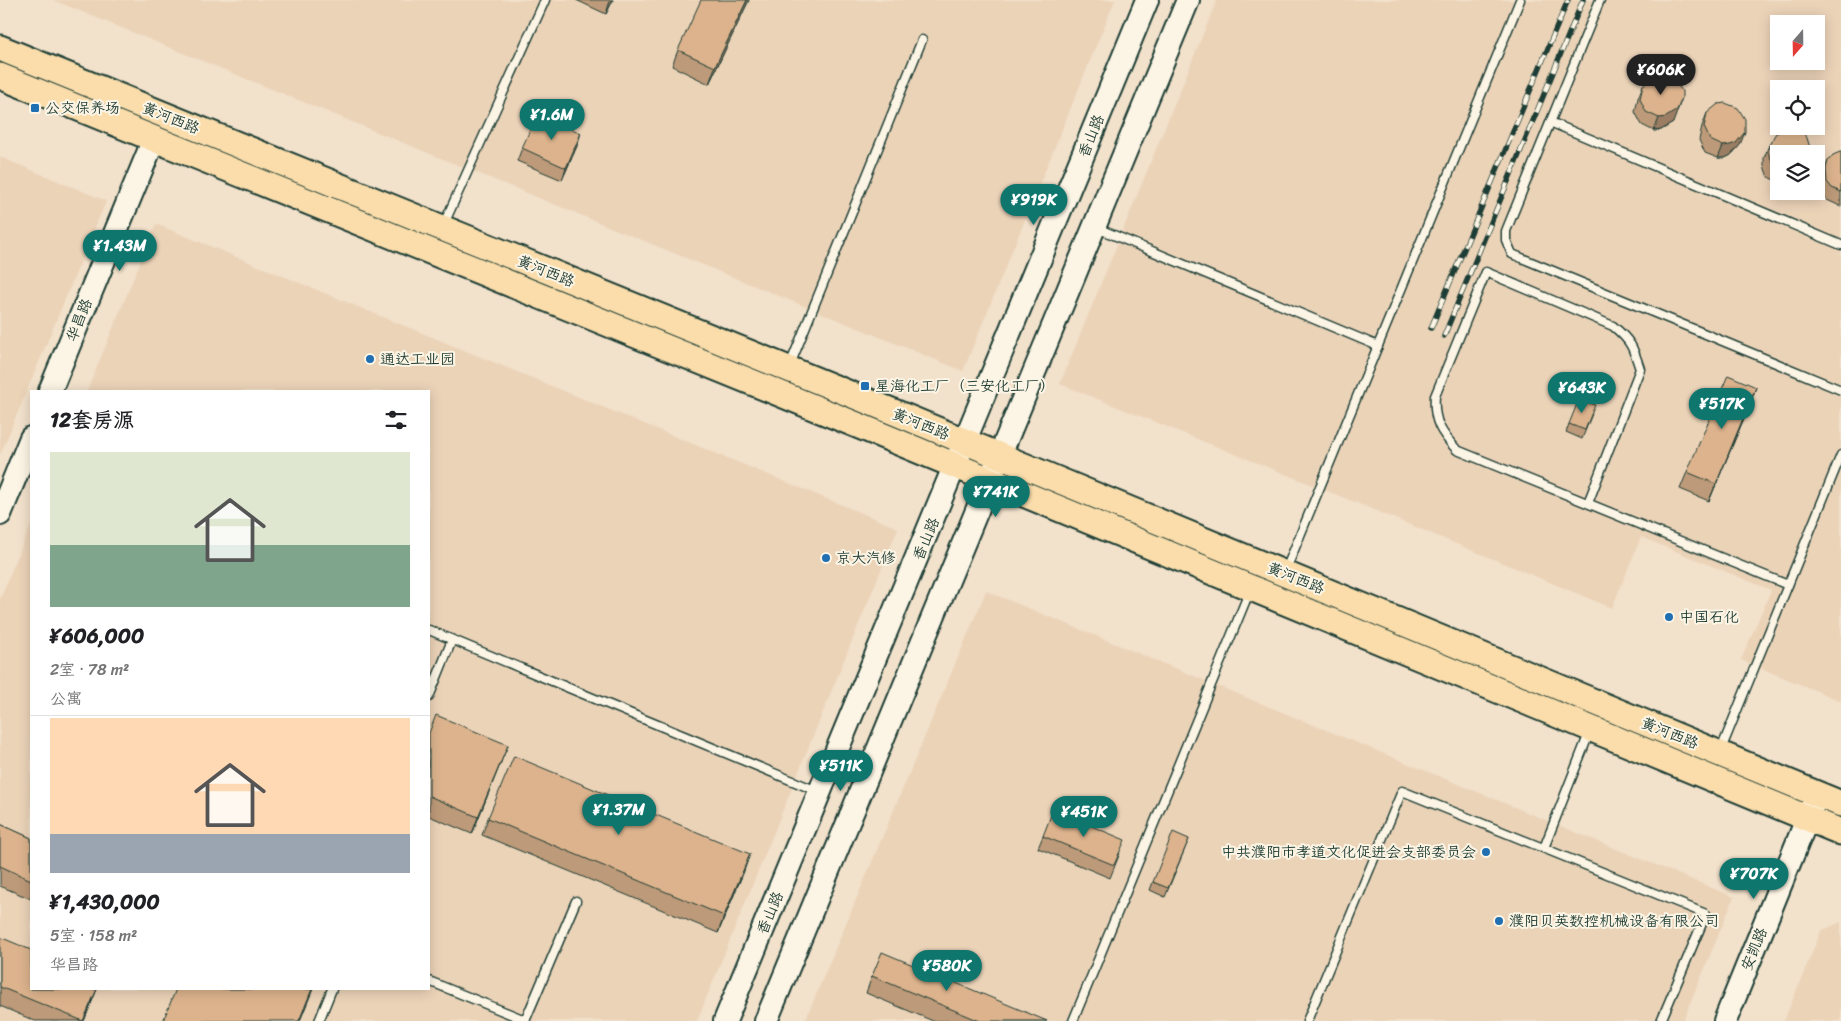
<!DOCTYPE html>
<html lang="zh">
<head>
<meta charset="utf-8">
<style>
  :root { --surface:#fff; --page:#f2f2f2; --text:#202124; --muted:#757577; --line:#e0e0e0; --accent:#0f766e }
  body { margin:0; font-family:Sriracha,"LXGW WenKai TC",sans-serif; background:var(--page); color:var(--text); height:100vh; display:flex; flex-direction:column; font-size:19px; white-space:nowrap }
  * { box-sizing:border-box; margin:0 }
  p { font-size:16px; color:var(--muted) }
  .icon { flex:none; width:28px; height:28px; fill:none; stroke:currentColor; stroke-width:2; stroke-linecap:round; stroke-linejoin:round }
  .map { position:relative; flex:1; overflow:hidden }
  .panel { position:absolute; left:30px; top:390px; width:400px; height:600px; display:flex; flex-direction:column; background:var(--surface); border-radius:0px; box-shadow:0 2px 12px #0003 }
  .panel>* { flex:none }
  .needle { width:32px; rotate:200deg }
  .fabs { position:absolute; left:1770px; top:15px; display:grid; gap:10px }
  .fabs a { display:grid; place-items:center; width:55px; height:55px; border-radius:0px; background:var(--surface); box-shadow:0 2px 12px #0003; font-size:25px }
  .price { position:absolute; translate:-50% -42px; padding:0 11px; border-radius:18px; background:var(--accent); color:#fff; font-size:16px; line-height:32px; filter:drop-shadow(0 1px 2px #0008) }
  .price::after { content:''; position:absolute; left:50%; top:30px; width:15px; height:11px; margin-left:-8px; background:inherit; clip-path:polygon(0 0,100% 0,50% 100%) }
  .price.selected { background:#222; color:#fff }
  ul { padding:0; list-style:none }
  li { display:grid; align-content:center; gap:10px; height:265px; padding:0 20px }
  li+li { border-top:1px solid var(--line) }
  li span { display:grid; place-items:center; height:155px; border-radius:0px; color:#555 }
  li>.icon { margin-inline-start:auto }
  span .icon { width:90px; height:90px; fill:#fffc; stroke-width:1 }
  li b { font-size:21px }
  h2 { display:flex; justify-content:space-between; align-items:center; height:60px; padding:0 20px; font-size:21px }
  .map>svg:first-child { display:block }
</style>
</head>
<body>
<div class="map">
<svg width="1841" height="1021" viewBox="0 0 1841 1021">
  <rect width="100%" height="100%" fill="#f2e1cb"/>
  <filter id="ink" filterUnits="userSpaceOnUse"><feTurbulence type="fractalNoise" baseFrequency=".02" numOctaves="2"/><feDisplacementMap in="SourceGraphic" scale="10" xChannelSelector="R" yChannelSelector="G"/><feConvolveMatrix kernelMatrix="1 2 1 2 8 2 1 2 1" color-interpolation-filters="sRGB"/></filter>
  <g filter="url(#ink)">
    <g fill="#ebd3b8" fill-rule="evenodd">
      <path d="M53,0H1115L963,371Z"/>
      <path d="M1217,0H1841V701L1741,660L1771,590L1641,537L1612,608L1335,494L1060,384ZM1779,24H1816V61H1779ZM1779,89H1816V126H1779ZM1779,154H1816V191H1779Z"/>
      <path d="M0,157L106,201L0,455Z"/>
      <path d="M156,224L898,528L697,1021H0V599L31,524V989H429V391H87Z"/>
      <path d="M986,591L1734,897L1683,1021H805Z"/>
      <path d="M1841,922V1021H1784L1821,931Z"/>
    </g>
    <g fill="none" stroke-linecap="round" stroke-linejoin="round">
      <defs>
        <g id="lane">
          <path d="M1600,0L1506,231V240L1512,254L1841,390"/>
          <path d="M1550,122L1841,245"/>
          <path d="M443,226L545,0"/>
          <path d="M1097,228L1378,346"/>
          <path d="M790,365L922,40"/>
          <path d="M1588,503L1640,369C1633,347 1631,341 1613,326L1486,272L1435,396C1433,421 1441,433 1457,450L1788,585"/>
          <path d="M1285,572L1520,0"/>
          <path d="M429,630L817,791"/>
          <path d="M429,697L452,640"/>
          <path d="M1720,752L1841,455"/>
          <path d="M1544,848L1590,731"/>
          <path d="M429,981L525,1020"/>
          <path d="M319,1021L332,989"/>
          <path d="M525,1021L576,901"/>
          <path d="M1073,1021L1250,590"/>
          <path d="M1307,1021L1402,791L1706,914L1661,1021"/>
        </g>
        <g id="secondary">
          <path d="M50,391L154,139"/>
          <path d="M0,514L31,438"/>
          <path d="M725,1021L1147,0"/>
          <path d="M766,1021L1188,0"/>
          <path d="M1725,1021L1814,802"/>
        </g>
        <g id="primary">
          <path d="M0,48L872,403L1841,804"/>
          <path d="M0,76L862,427L1841,832"/>
        </g>
      </defs>
      <use href="#lane" stroke="#1f3d34" stroke-width="11"/>
      <use href="#secondary" stroke="#1f3d34" stroke-width="26"/>
      <use href="#primary" stroke="#1f3d34" stroke-width="29"/>
      <use href="#lane" stroke="#fcf5e5" stroke-width="8"/>
      <use href="#secondary" stroke="#fcf5e5" stroke-width="22"/>
      <use href="#primary" stroke="#faddab" stroke-width="25"/>
      <defs>
        <g id="rail">
          <path d="M1431,328L1568,0"/>
          <path d="M1444,336L1583,0"/>
        </g>
      </defs>
      <use href="#rail" stroke="#1f3d34" stroke-width="5.5"/>
      <use href="#rail" stroke="#fcf5e5" stroke-width="4" stroke-dasharray="11" stroke-linecap="butt"/>
    </g>
    <g fill="#bd9a79" stroke="#1f3d34">
      <path d="M576,0H613L606,14Z"/>
      <path d="M749,0L709,84L672,66L678,50Z"/>
      <path d="M1643,85L1673,123L1661,130L1654,131L1642,125L1635,112L1638,98Z"/>
      <path d="M1707,113L1740,145L1731,155L1725,158H1718L1705,153L1699,140L1702,126Z"/>
      <path d="M1769,145L1779,154V182L1770,178L1766,172L1764,165V158Z"/>
      <path d="M577,146L562,180L517,161L522,148Z"/>
      <path d="M1841,152V206H1840L1827,200L1823,194L1821,180L1828,161Z"/>
      <path d="M1756,387L1750,404L1709,501L1680,489L1687,472Z"/>
      <path d="M1592,414L1582,439L1566,432L1569,424Z"/>
      <path d="M429,733L501,762L472,834L429,816Z"/>
      <path d="M488,818L744,871L718,933L482,835Z"/>
      <path d="M0,824L31,838V899L0,886Z"/>
      <path d="M1043,836L1120,853L1110,878L1038,848Z"/>
      <path d="M1189,839L1165,897L1150,890L1153,882Z"/>
      <path d="M0,937L31,989H97L84,1021H35L0,1006Z"/>
      <path d="M872,976L1047,1021H933L866,993Z"/>
    </g>
    <g fill="#9a7d63" stroke="#1f3d34">
      <path d="M611,0H613L606,14L610,1Z"/>
      <path d="M747,0H749L709,84L715,67Z"/>
      <path d="M1682,98L1673,123L1661,130L1654,131L1659,118Z"/>
      <path d="M1745,132L1740,145L1731,155L1725,158H1718L1723,146Z"/>
      <path d="M581,133L577,146L562,180L566,168Z"/>
      <path d="M1756,387L1750,404L1709,501L1716,484Z"/>
      <path d="M508,745L501,762L472,834L478,817Z"/>
      <path d="M750,854L744,871L718,933L724,916Z"/>
      <path d="M97,989L84,1021H83Z"/>
      <path d="M312,989H313L300,1021H299Z"/>
    </g>
    <g fill="#dcb38d" stroke="#1f3d34">
      <path d="M701,0H747L715,67L678,50Z"/>
      <path d="M1661,75L1674,80L1682,91V98L1677,110L1666,117L1659,118L1646,112L1640,99L1643,85L1654,76Z"/>
      <path d="M1725,103L1738,108L1745,119V132L1736,143L1730,145L1723,146L1710,140L1704,127L1707,113L1718,104Z"/>
      <path d="M537,114L581,133L566,168L522,148Z"/>
      <path d="M1790,128L1803,133L1807,138L1811,151L1810,154H1779V167L1775,165L1771,159L1768,152L1769,145L1776,133Z"/>
      <path d="M1840,152H1841V192L1832,188L1827,182L1826,168L1828,161L1833,155Z"/>
      <path d="M1728,375L1756,387L1716,484L1687,472Z"/>
      <path d="M1579,399L1595,405L1585,430L1569,424Z"/>
      <path d="M436,715L508,745L478,817L429,796V733Z"/>
      <path d="M514,756L750,854L724,916L488,818Z"/>
      <path d="M1053,810L1125,840L1114,865L1043,836Z"/>
      <path d="M0,824L31,838V880L0,866Z"/>
      <path d="M1173,832L1189,839L1168,888L1153,882Z"/>
      <path d="M0,937L31,950V989H97L83,1021L0,987Z"/>
      <path d="M882,952L1047,1021H980L872,976Z"/>
      <path d="M176,989H312L299,1021H163Z"/>
    </g>
  </g>
  <g fill="#1f6fb2" stroke="#fcf5e5" stroke-width="2">
    <rect x="30" y="103" width="10" height="10" rx="2.5"/>
    <circle cx="370" cy="359" r="5"/>
    <rect x="860" y="381" width="10" height="10" rx="2.5"/>
    <circle cx="826" cy="558" r="5"/>
    <circle cx="1669" cy="617" r="5"/>
    <circle cx="1486" cy="852" r="5"/>
    <circle cx="1499" cy="921" r="5"/>
  </g>
  <g text-anchor="middle" stroke-width="4" stroke-linejoin="round" paint-order="stroke">
    <g font-size="15" fill="#1f3d34" stroke="#fcf5e5" text-anchor="start">
      <text x="45" y="113">公交保养场</text>
      <text x="380" y="364">通达工业园</text>
      <text x="875" y="391">星海化工厂（三安化工厂）</text>
      <text x="836" y="563">京大汽修</text>
      <text x="1679" y="622">中国石化</text>
      <text x="1476" y="857" text-anchor="end">中共濮阳市孝道文化促进会支部委员会</text>
      <text x="1509" y="926">濮阳贝英数控机械设备有限公司</text>
    </g>
    <g font-size="15" fill="#1f3d34" stroke="#fcf5e5">
      <text transform="translate(171 118) rotate(22)" y="5">黄河西路</text>
      <text transform="translate(1091 136) rotate(-68)" y="5">香山路</text>
      <text transform="translate(546 271) rotate(22)" y="5">黄河西路</text>
      <text transform="translate(79 320) rotate(-68)" y="5">华昌路</text>
      <text transform="translate(921 424) rotate(22)" y="5">黄河西路</text>
      <text transform="translate(926 539) rotate(-67)" y="5">香山路</text>
      <text transform="translate(1296 578) rotate(22)" y="5">黄河西路</text>
      <text transform="translate(1670 733) rotate(22)" y="5">黄河西路</text>
      <text transform="translate(770 913) rotate(-67)" y="5">香山路</text>
      <text transform="translate(1754 949) rotate(-68)" y="5">安凯路</text>
    </g>
  </g>
</svg>
<div class="fabs">
<a><svg class="needle" viewBox="-14 -14 28 28"><path d="M0-13l5 13h-10z" fill="#e53935"/><path d="M0 13l5-13h-10z" fill="#757577"/></svg></a>
<a><svg class="icon" aria-label="locate" viewBox="0 0 24 24"><circle cx="12" cy="12" r="6"/><path d="M12 2v4M12 18v4M2 12h4M18 12h4"/></svg></a>
<a><svg class="icon" aria-label="layers" viewBox="0 0 24 24"><path d="M12 4l9 5-9 5-9-5zM3 14l9 5 9-5"/></svg></a>
</div>
<b class="price selected" style="left:1661px;top:96px">¥606K</b>
<b class="price" style="left:552px;top:141px">¥1.6M</b>
<b class="price" style="left:1034px;top:226px">¥919K</b>
<b class="price" style="left:120px;top:272px">¥1.43M</b>
<b class="price" style="left:1582px;top:414px">¥643K</b>
<b class="price" style="left:1722px;top:430px">¥517K</b>
<b class="price" style="left:996px;top:518px">¥741K</b>
<b class="price" style="left:841px;top:792px">¥511K</b>
<b class="price" style="left:619px;top:836px">¥1.37M</b>
<b class="price" style="left:1084px;top:838px">¥451K</b>
<b class="price" style="left:1754px;top:900px">¥707K</b>
<b class="price" style="left:947px;top:992px">¥580K</b>
<section class="panel">
<h2>12套房源<svg class="icon" aria-label="filters" viewBox="0 0 24 24"><path d="M4 7h16M4 17h16"/><circle cx="9" cy="7" r="2"/><circle cx="15" cy="17" r="2"/></svg></h2>
<ul>
<li><span style="background:linear-gradient(#dfe7d0 60%,#7fa58c 0)"><svg class="icon" aria-label="home" viewBox="0 0 24 24"><path d="M3 11l9-7 9 7M6 9v11h12V9"/></svg></span><div><b>¥606,000</b><p>2室 · 78 m²</p><p>公寓</p></div></li>
<li><span style="background:linear-gradient(#ffd9b3 75%,#9aa5b1 0)"><svg class="icon" aria-label="home" viewBox="0 0 24 24"><path d="M3 11l9-7 9 7M6 9v11h12V9"/></svg></span><div><b>¥1,430,000</b><p>5室 · 158 m²</p><p>华昌路</p></div></li>
</ul>
</section>
</div>
</body>
</html>
